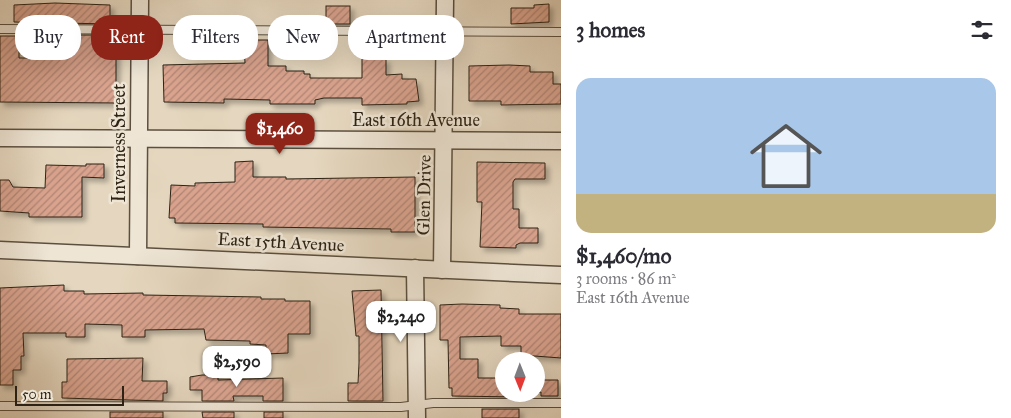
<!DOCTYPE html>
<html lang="en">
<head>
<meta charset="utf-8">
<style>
  :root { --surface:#fff; --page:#f7f7f7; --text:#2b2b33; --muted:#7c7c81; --accent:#8f2418 }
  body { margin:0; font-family:"IM FELL Great Primer",serif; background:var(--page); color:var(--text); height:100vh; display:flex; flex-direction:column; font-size:19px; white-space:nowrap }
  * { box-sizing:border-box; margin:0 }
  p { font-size:16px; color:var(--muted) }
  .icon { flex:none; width:28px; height:28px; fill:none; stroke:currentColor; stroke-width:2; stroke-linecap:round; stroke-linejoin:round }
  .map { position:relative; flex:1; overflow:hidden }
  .sheet { display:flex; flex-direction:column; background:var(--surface); width:450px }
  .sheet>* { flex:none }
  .hud { position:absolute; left:15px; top:15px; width:470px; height:45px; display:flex; gap:10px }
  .needle { width:32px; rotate:179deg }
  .fabs { position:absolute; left:495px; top:352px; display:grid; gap:10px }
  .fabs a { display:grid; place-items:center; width:50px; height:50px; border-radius:50%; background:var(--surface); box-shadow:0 5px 20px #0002; font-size:25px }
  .scale { position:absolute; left:15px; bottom:12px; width:109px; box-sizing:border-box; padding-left:5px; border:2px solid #2d2214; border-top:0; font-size:14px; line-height:18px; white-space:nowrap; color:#2d2214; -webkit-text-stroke:4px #eee5d5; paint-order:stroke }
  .price { position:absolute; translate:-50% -42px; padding:0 11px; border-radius:10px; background:#fff; color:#222; font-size:16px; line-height:32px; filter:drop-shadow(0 1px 2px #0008) }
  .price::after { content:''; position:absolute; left:50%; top:30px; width:15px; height:11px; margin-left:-8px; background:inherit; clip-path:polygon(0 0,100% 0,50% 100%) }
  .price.on { background:var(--accent); color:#fff }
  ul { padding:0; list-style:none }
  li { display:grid; align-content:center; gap:10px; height:265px; padding:0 15px }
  li span { display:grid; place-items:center; height:155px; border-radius:15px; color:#555 }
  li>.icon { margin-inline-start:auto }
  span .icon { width:90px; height:90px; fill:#fffc; stroke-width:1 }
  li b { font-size:21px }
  h2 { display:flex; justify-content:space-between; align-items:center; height:60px; padding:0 15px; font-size:21px }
  .pill { padding:0 18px; border-radius:20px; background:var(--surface); box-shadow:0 5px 20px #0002; font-size:18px; line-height:45px }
  .pill.on { background:var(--accent); color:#fff }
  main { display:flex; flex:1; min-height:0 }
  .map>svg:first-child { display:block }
</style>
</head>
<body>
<main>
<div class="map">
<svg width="561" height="418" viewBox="0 0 561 418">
  <defs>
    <pattern id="building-hatch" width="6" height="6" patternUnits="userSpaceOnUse" patternTransform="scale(1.25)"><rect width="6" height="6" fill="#d9a38e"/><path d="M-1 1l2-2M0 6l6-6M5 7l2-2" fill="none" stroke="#b08473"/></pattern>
    <filter id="shadow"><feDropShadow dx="4" dy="4" stdDeviation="2.5" flood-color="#0004"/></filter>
  </defs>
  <rect width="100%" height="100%" fill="#e5d7bf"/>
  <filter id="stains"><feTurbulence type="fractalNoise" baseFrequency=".004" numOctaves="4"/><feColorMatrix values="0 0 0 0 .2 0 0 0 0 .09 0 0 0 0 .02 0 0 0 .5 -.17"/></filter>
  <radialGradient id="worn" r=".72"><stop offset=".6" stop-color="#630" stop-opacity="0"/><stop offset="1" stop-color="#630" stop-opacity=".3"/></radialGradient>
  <g fill="url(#building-hatch)" stroke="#2d2214" filter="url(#shadow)">
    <path d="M55,3L110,5V24L14,22V5Z"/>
    <path d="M549,4V22L511,24V8H534V5Z"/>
    <rect x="326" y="6" width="24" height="18"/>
    <path d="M42,35H110V38H116V103L0,102V36H19V58H42Z"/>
    <path d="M244,40H268V66H286V71H304V74H310V78H362V59H386V75L402,74V79H416L419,101L407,102V104L362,105V98H324L315,100V104H270V100L224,99V103L164,102L163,65L245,63Z"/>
    <path d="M509,65L530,66V72H553V84H561V104L501,105V101H469V66Z"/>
    <path d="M253,161V177H286V179L415,177V232H391V229L263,227V224L175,223V218H169L171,185L195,186V183L235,182V162Z"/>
    <path d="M477,162L545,163V179H515L513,182V209H519V228H538V243H520L516,245V248L480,247L482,202H477Z"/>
    <path d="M86,164H104V178L82,177V217H29V213L0,211V180H9L13,187L45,188L46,165L86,166Z"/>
    <path d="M64,285V291H84V294L143,293V295L261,297V299H285V301H310V334H288V353L266,354V345L250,344V341L206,340L204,329L145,330V337H122V325L85,324V337H66V333H23L24,356H21V370H13V385H0V288Z"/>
    <path d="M381,290L383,401H348V383H358L359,363V336H356L352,291Z"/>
    <path d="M462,304L500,305V308L519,309V314H561V358L521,355V346H501V336L460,337V359H478V378H504V394H519V397L452,396V388H449L448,340H440V305Z"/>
    <path d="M143,358L142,381H167V393H163V401L62,398V382H67V359Z"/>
    <path d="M202,375H218V380L283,378V401H263V396H233L234,401H202V390H190V377Z"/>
    <path d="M536,380H558V396H541V392L536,393Z"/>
    <rect x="482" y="409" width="37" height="9"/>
    <rect x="110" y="412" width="53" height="6"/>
    <path d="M202,412H234V418H203Z"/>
    <rect x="264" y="412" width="19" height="6"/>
  </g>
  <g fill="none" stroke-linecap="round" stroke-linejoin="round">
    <defs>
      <g id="lane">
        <path d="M0,29L561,32"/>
        <path d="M0,406L401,407L433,403H561"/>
      </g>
      <g id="street">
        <path d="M0,138L561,141"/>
        <path d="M0,250L561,275"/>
        <path d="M138,256L140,0"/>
        <path d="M415,268L417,418"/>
        <path d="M442,270L445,0"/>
      </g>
    </defs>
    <use href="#lane" stroke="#5b4f3f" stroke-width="10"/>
    <use href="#street" stroke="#5b4f3f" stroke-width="19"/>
    <use href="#lane" stroke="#eee5d5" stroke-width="8"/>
    <use href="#street" stroke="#eee5d5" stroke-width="16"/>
  </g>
  <g text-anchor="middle" stroke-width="5" stroke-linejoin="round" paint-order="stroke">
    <g font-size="18" fill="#2d2214" stroke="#eee5d5">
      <text x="416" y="126">East 16th Avenue</text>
      <text transform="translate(119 143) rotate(-90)" y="6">Inverness Street</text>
      <text transform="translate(424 195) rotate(-89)" y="6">Glen Drive</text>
      <text transform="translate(281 242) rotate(3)" y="6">East 15th Avenue</text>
    </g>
  </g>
  <rect width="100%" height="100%" filter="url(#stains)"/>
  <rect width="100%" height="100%" fill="url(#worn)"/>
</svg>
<div class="fabs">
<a><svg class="needle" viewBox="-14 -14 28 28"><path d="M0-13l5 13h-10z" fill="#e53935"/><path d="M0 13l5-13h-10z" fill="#7c7c81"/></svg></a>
</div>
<div class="scale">50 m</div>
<b class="price on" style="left:280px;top:155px">$1,460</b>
<b class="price" style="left:401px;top:343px">$2,240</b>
<b class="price" style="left:237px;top:388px">$2,590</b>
<div class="hud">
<a class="pill">Buy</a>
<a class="pill on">Rent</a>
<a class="pill">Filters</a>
<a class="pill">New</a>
<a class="pill">Apartment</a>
</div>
</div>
<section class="sheet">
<h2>3 homes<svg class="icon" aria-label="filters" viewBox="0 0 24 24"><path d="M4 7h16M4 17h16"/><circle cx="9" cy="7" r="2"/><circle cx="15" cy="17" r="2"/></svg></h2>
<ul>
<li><span style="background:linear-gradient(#a9c7e8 75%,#c2b280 0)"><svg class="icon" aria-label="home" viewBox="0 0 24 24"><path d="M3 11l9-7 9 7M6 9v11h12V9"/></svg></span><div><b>$1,460/mo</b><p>3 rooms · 86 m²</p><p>East 16th Avenue</p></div></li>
</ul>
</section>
</main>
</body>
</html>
